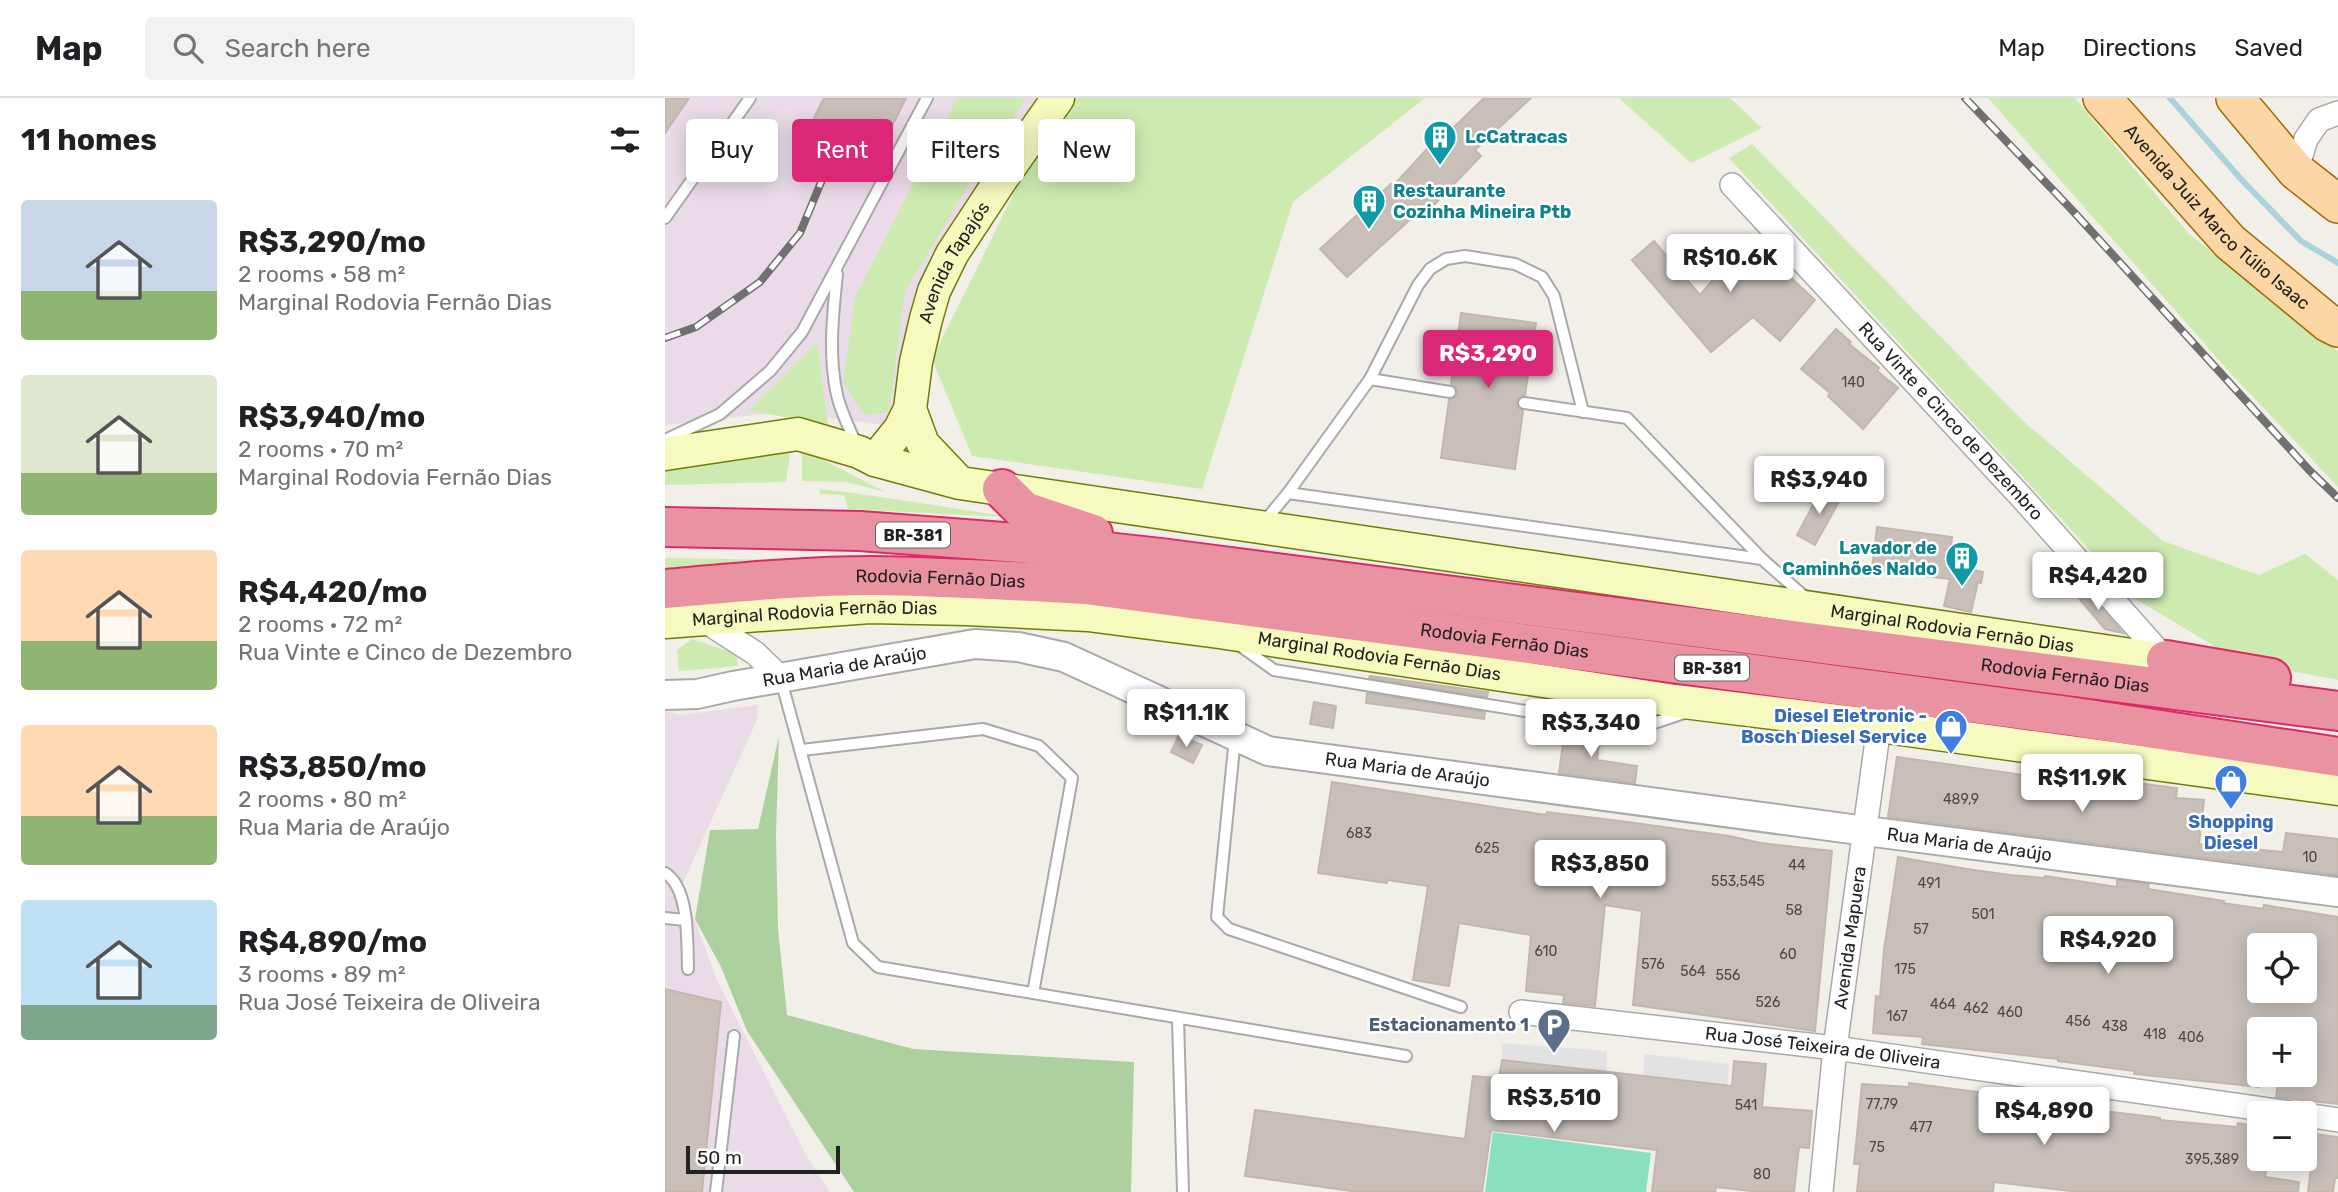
<!DOCTYPE html>
<html lang="en">
<head>
<meta charset="utf-8">
<style>
  :root { --surface:#fff; --page:#f2f2f2; --text:#202124; --muted:#757577; --line:#e0e0e0; --accent:#db2777 }
  body { margin:0; font-family:Rubik,sans-serif; background:var(--page); color:var(--text); height:100vh; display:flex; flex-direction:column; font-size:26px; white-space:nowrap }
  * { box-sizing:border-box; margin:0 }
  p { font-size:23px; color:var(--muted) }
  .icon { flex:none; width:38px; height:38px; fill:none; stroke:currentColor; stroke-width:2; stroke-linecap:round; stroke-linejoin:round }
  .map { position:relative; flex:1; overflow:hidden }
  .panel { display:flex; flex-direction:column; background:var(--surface); width:665px }
  .panel>* { flex:none }
  .top-card { position:absolute; left:21px; top:21px; width:665px; height:63px; display:flex; gap:14px }
  .buttons { position:absolute; left:1582px; top:835px; display:grid; gap:14px }
  .buttons a { display:grid; place-items:center; width:70px; height:70px; border-radius:7px; background:var(--surface); box-shadow:0 4px 18px #0003; font-size:35px }
  .scale { position:absolute; left:21px; bottom:18px; width:154px; box-sizing:border-box; padding-left:7px; border:4px solid #222; border-top:0; font-size:19px; line-height:24px; white-space:nowrap; color:#222; -webkit-text-stroke:5px #fff; paint-order:stroke }
  .price { position:absolute; translate:-50% -60px; padding:0 16px; border-radius:7px; background:#fff; color:#222; font-size:23px; line-height:46px; filter:drop-shadow(0 2px 4px #0008) }
  .price::after { content:''; position:absolute; left:50%; top:42px; width:21px; height:16px; margin-left:-10px; background:inherit; clip-path:polygon(0 0,100% 0,50% 100%) }
  .price.selected { background:var(--accent); color:#fff }
  ul { padding:0; list-style:none }
  li { display:flex; align-items:center; gap:21px; height:175px; padding:0 21px }
  li span { display:grid; place-items:center; flex:none; width:196px; height:140px; border-radius:7px; color:#555 }
  li>.icon { margin-inline-start:auto }
  span .icon { width:84px; height:84px; fill:#fffc; stroke-width:1 }
  li b { font-size:30px }
  h2 { display:flex; justify-content:space-between; align-items:center; height:84px; padding:0 21px; font-size:30px }
  .chip { padding:0 24px; border-radius:7px; background:var(--surface); box-shadow:0 4px 18px #0003; font-size:24px; line-height:63px }
  .chip.selected { background:var(--accent); color:#fff }
  header { display:flex; align-items:center; gap:42px; box-sizing:border-box; height:98px; padding:0 35px; background:var(--surface); border-bottom:2px solid var(--line) }
  header strong { font-size:33px }
  nav { display:flex; gap:38px; margin-inline-start:auto; font-size:24px }
  .search { width:490px; height:63px; background:var(--page); display:flex; align-items:center; gap:18px; box-sizing:border-box; padding:0 24px; border-radius:7px; color:var(--muted); font-size:26px }
  main { display:flex; flex:1; min-height:0 }
  .map>svg:first-child { display:block }
</style>
</head>
<body>
<header>
<strong>Map</strong>
<div class="search"><svg class="icon" aria-label="search" viewBox="0 0 24 24"><circle cx="10" cy="10" r="6"/><path d="M15 15l6 6"/></svg>Search here</div>
<nav><a>Map</a><a>Directions</a><a>Saved</a></nav>
</header>
<main>
<section class="panel">
<h2>11 homes<svg class="icon" aria-label="filters" viewBox="0 0 24 24"><path d="M4 7h16M4 17h16"/><circle cx="9" cy="7" r="2"/><circle cx="15" cy="17" r="2"/></svg></h2>
<ul>
<li><span style="background:linear-gradient(#c9d6e8 65%,#8fb573 0)"><svg class="icon" aria-label="home" viewBox="0 0 24 24"><path d="M3 11l9-7 9 7M6 9v11h12V9"/></svg></span><div><b>R$3,290/mo</b><p>2 rooms · 58 m²</p><p>Marginal Rodovia Fernão Dias</p></div></li>
<li><span style="background:linear-gradient(#dfe7d0 70%,#8fb573 0)"><svg class="icon" aria-label="home" viewBox="0 0 24 24"><path d="M3 11l9-7 9 7M6 9v11h12V9"/></svg></span><div><b>R$3,940/mo</b><p>2 rooms · 70 m²</p><p>Marginal Rodovia Fernão Dias</p></div></li>
<li><span style="background:linear-gradient(#ffd9b3 65%,#8fb573 0)"><svg class="icon" aria-label="home" viewBox="0 0 24 24"><path d="M3 11l9-7 9 7M6 9v11h12V9"/></svg></span><div><b>R$4,420/mo</b><p>2 rooms · 72 m²</p><p>Rua Vinte e Cinco de Dezembro</p></div></li>
<li><span style="background:linear-gradient(#ffd9b3 65%,#8fb573 0)"><svg class="icon" aria-label="home" viewBox="0 0 24 24"><path d="M3 11l9-7 9 7M6 9v11h12V9"/></svg></span><div><b>R$3,850/mo</b><p>2 rooms · 80 m²</p><p>Rua Maria de Araújo</p></div></li>
<li><span style="background:linear-gradient(#bfe0f5 75%,#7fa58c 0)"><svg class="icon" aria-label="home" viewBox="0 0 24 24"><path d="M3 11l9-7 9 7M6 9v11h12V9"/></svg></span><div><b>R$4,890/mo</b><p>3 rooms · 89 m²</p><p>Rua José Teixeira de Oliveira</p></div></li>
</ul>
</section>
<div class="map">
<svg width="1673" height="1094" viewBox="0 0 1673 1094">
  <rect width="100%" height="100%" fill="#f2efe9"/>
  <g fill="#ebdbe8">
    <path d="M0,0H372L297,110L245,215L239,315L221,327L118,314L0,327Z"/>
    <path d="M93,607L92,622L17,787L52,882L142,1059L165,1094H0V613L15,617Z"/>
  </g>
  <g fill="#cdebb0">
    <path d="M292,0H361L305,85L240,194L224,314L199,317L178,285L190,199Z"/>
    <path d="M407,0H760L628,104L537,391L307,358L267,261L357,79Z"/>
    <path d="M954,0H1065L1097,30L1026,65Z"/>
    <path d="M1323,0H1410L1524,136L1673,253V389L1560,269Z"/>
    <path d="M1087,46L1357,322L1498,443L1594,477L1640,456L1673,482V582L1574,563L1469,500L1064,60Z"/>
    <path d="M152,244L163,326L83,313Z"/>
    <path d="M126,349L121,384L0,387V369Z"/>
    <path d="M137,351L221,394L181,384L137,383Z"/>
    <path d="M154,391C222,398 290,412 358,420L183,411L179,397L155,396Z"/>
    <path d="M0,460L141,462L0,482Z"/>
    <path d="M27,541L72,556L73,568L14,573L12,552Z"/>
  </g>
  <path fill="#add19e" d="M114,638L111,737L113,831L122,917L248,951L469,964L466,1094H189L82,933L56,869L30,821L45,732L93,731Z"/>
  <path fill="#88e0be" d="M828,1034L986,1055L981,1094H820Z"/>
  <g fill="#e2e2e2">
    <path d="M837,945L942,953L941,974L837,962Z"/>
    <path d="M979,956L1064,966L1062,988L978,978Z"/>
  </g>
  <g fill="none" stroke-linecap="round" stroke-linejoin="round">
    <path stroke="#aad3df" stroke-width="6" d="M1505,0L1575,80L1636,143L1673,165"/>
  </g>
  <g fill="#c7bfb8" stroke="#c4b6ab" stroke-width="2" fill-rule="evenodd">
    <path d="M0,0H24L0,35Z"/>
    <path d="M159,0H241L205,72L141,36Z"/>
    <path d="M819,0H866L810,52L816,58L764,112L760,108L682,179L655,151L726,86L728,88L782,29L786,32Z"/>
    <path d="M1083,140L1150,202L1115,243L1088,219L1046,254L967,162L989,143L1035,197Z"/>
    <path d="M796,215L871,225L860,297L855,298L851,303L852,309L858,313L850,371L776,360L784,302L791,299L793,295L790,288L786,286Z"/>
    <path d="M1171,231L1186,244L1184,246L1214,270L1212,273L1233,290L1198,331L1163,298L1165,295L1136,271Z"/>
    <path d="M1157,390L1176,400L1150,447L1132,437Z"/>
    <path d="M1212,429L1287,439L1284,466L1318,474L1316,485L1313,484L1306,514L1279,508L1285,481L1207,472Z"/>
    <path d="M1420,491L1458,535L1440,531L1412,498Z"/>
    <path d="M705,578L823,594L822,599L704,580Z"/>
    <path d="M702,595L820,614L819,621L701,605Z"/>
    <path d="M649,604L671,608L668,630L645,626Z"/>
    <path d="M900,631L935,636L932,662L972,668L970,685L894,675Z"/>
    <path d="M514,637L537,647L528,665L506,654Z"/>
    <path d="M1232,659L1373,679L1423,684L1424,679L1512,690L1511,700L1539,702L1534,746L1618,754L1621,735L1673,741V777L1223,719Z"/>
    <path d="M667,684L881,717L882,714L955,723L1064,738L1096,745L1167,753L1150,933L968,907L977,813L940,807L930,908L898,905L899,897L861,893L866,837L794,825L784,888L748,882L763,788L722,782V785L653,775Z"/>
    <path d="M1233,759L1302,771L1345,777L1380,780V778L1452,789V782L1484,786L1483,791L1559,803L1558,805L1598,811L1599,807L1673,819V1006L1611,999L1614,976H1640V931H1594V989L1469,976L1470,973L1393,963V961L1257,946L1258,939L1208,935L1211,898L1215,899L1219,852ZM1594,847H1640V892H1594Z"/>
    <path d="M0,891L56,904L37,1094H0Z"/>
    <path d="M837,962L1067,988L1069,963L1101,966L1097,1009L1147,1013L1144,1050L1134,1049L1129,1094H1095L1051,1089L1050,1094H987L992,1052L826,1032L817,1094H693L580,1078L590,1012L800,1041L808,978L834,980Z"/>
    <path d="M1244,985L1349,999V1001L1424,1008L1423,1011L1495,1020V1022L1572,1029L1573,1025L1594,1028V1060H1603L1600,1079L1634,1084L1633,1094H1415L1329,1084L1328,1094H1192L1195,1066H1189L1197,986L1244,989Z"/>
    <path d="M1650,1036L1673,1039V1080H1670L1668,1094H1643Z"/>
  </g>
  <g fill="none" stroke-linecap="round" stroke-linejoin="round">
    <defs>
      <g id="service">
        <path d="M0,120L85,0"/>
        <path d="M172,176C168,216 163,257 172,297C176,314 185,332 192,348"/>
        <path d="M705,281L753,187L765,171L781,161L800,158L850,166L877,179L889,198L918,314"/>
        <path d="M859,305L962,320L1097,461L1141,500"/>
        <path d="M0,342L55,316L105,273L137,234L262,0"/>
        <path d="M623,395L1097,461"/>
        <path d="M598,425L623,395L705,281L785,294"/>
        <path d="M574,547L609,572L971,631L1022,614"/>
        <path d="M116,582L188,845L213,869L741,958"/>
        <path d="M570,640L552,819L564,831L796,909"/>
        <path d="M137,652L318,631L374,648L407,680L368,895"/>
        <path d="M0,775C25,790 22,845 23,871"/>
        <path d="M0,820L20,822"/>
        <path d="M513,921L518,1094"/>
        <path d="M51,1094L69,938"/>
      </g>
      <g id="minor">
        <path d="M1631,73L1641,41L1654,22L1673,15"/>
        <path id="s1" d="M1067,87L1359,402L1501,562"/>
        <path d="M37,521L90,555L116,580"/>
        <path id="s2" d="M856,914L1170,950L1625,1015"/>
        <path d="M1640,1017L1673,1022"/>
        <path id="s3" d="M1156,1094L1170,950L1214,628"/>
      </g>
      <g id="tertiary">
        <path id="s4" d="M0,597L32,596L68,588L310,546L353,549L399,559L603,653L1201,733L1673,794"/>
      </g>
      <g id="secondary">
        <path d="M245,311L258,346L294,384"/>
        <path id="s5" d="M0,356L133,336L194,354L210,362L295,385L1501,562"/>
        <path id="s6" d="M210,362L235,331L245,311L251,264L261,221L269,193L287,156L337,80L393,0"/>
        <path id="s7" d="M0,524L205,509L302,511L423,517L554,534L1010,603L1214,628L1673,691"/>
      </g>
      <g id="primary">
        <path id="s8" d="M1437,0L1565,144L1663,225L1673,230"/>
        <path d="M1570,0L1631,73L1673,106"/>
      </g>
      <g id="motorway">
        <path d="M337,391L359,413L428,436"/>
        <path id="s9" d="M0,429L195,433L379,447L496,460L1673,613"/>
        <path id="s10" d="M0,491C69,485 139,478 208,478C279,479 350,483 421,487L1404,618L1673,659"/>
        <path d="M1501,562L1606,580"/>
      </g>
    </defs>
    <use href="#service" stroke="#a9a9a9" stroke-width="14"/>
    <use href="#minor" stroke="#a9a9a9" stroke-width="26"/>
    <use href="#tertiary" stroke="#a9a9a9" stroke-width="32"/>
    <use href="#secondary" stroke="#707d05" stroke-width="35"/>
    <use href="#primary" stroke="#a06b00" stroke-width="40"/>
    <use href="#motorway" stroke="#dc2a67" stroke-width="42"/>
    <use href="#service" stroke="#fff" stroke-width="10"/>
    <use href="#minor" stroke="#fff" stroke-width="23"/>
    <use href="#tertiary" stroke="#fff" stroke-width="28"/>
    <use href="#secondary" stroke="#f7fabf" stroke-width="32"/>
    <use href="#primary" stroke="#fcd6a4" stroke-width="37"/>
    <use href="#motorway" stroke="#e892a2" stroke-width="38"/>
    <defs>
      <g id="rail">
        <path d="M1300,0L1407,112L1644,372L1673,400"/>
        <path d="M0,240L31,229L95,184L135,135L159,77"/>
      </g>
    </defs>
    <use href="#rail" stroke="#707070" stroke-width="8"/>
    <use href="#rail" stroke="#fff" stroke-width="5" stroke-dasharray="16" stroke-linecap="butt"/>
  </g>
  <defs>
    <symbol id="building-pin" viewBox="-11 -11 22 30"><path d="M0 17L-7.5 6A9.5 9.5 0 1 1 7.5 6Z" fill="#0f9aa8" stroke="#fff"/><path d="M-4-6H4V6H1V3H-1V6H-4ZM-2.5-4.3h1.7v1.8h-1.7ZM.8-4.3h1.7v1.8H.8ZM-2.5-1h1.7V.8h-1.7ZM.8-1h1.7V.8H.8Z" fill="#fff"/></symbol>
    <symbol id="shop-pin" viewBox="-11 -11 22 30"><path d="M0 17L-7.5 6A9.5 9.5 0 1 1 7.5 6Z" fill="#3f7fe0" stroke="#fff"/><path d="M-5-2.5h2.3a2.7 3.5 0 0 1 5.4 0H5L5.5 6h-11ZM-1.5-2.5h3a1.5 2.3 0 0 0-3 0Z" fill="#fff"/></symbol>
    <symbol id="parking-pin" viewBox="-11 -11 22 30"><path d="M0 17L-7.5 6A9.5 9.5 0 1 1 7.5 6Z" fill="#5c6f8a" stroke="#fff"/><path d="M-3.5-5.5H1a3.5 3.5 0 0 1 0 7H-1V5.5H-3.5ZM-1-3.4V-.6H.8a1.4 1.4 0 0 0 0-2.8Z" fill="#fff"/></symbol>
  </defs>
  <g fill-rule="evenodd">
    <use href="#building-pin" x="756" y="20" width="38" height="52"/>
    <use href="#building-pin" x="685" y="84" width="38" height="52"/>
    <use href="#building-pin" x="1278" y="441" width="38" height="52"/>
    <use href="#shop-pin" x="1267" y="609" width="38" height="52"/>
    <use href="#shop-pin" x="1547" y="664" width="38" height="52"/>
    <use href="#parking-pin" x="870" y="908" width="38" height="52"/>
  </g>
  <g text-anchor="middle" stroke-width="5" stroke-linejoin="round" paint-order="stroke">
    <g font-size="14" fill="#4b4948">
      <text x="1188" y="289">140</text>
      <text x="1296" y="706">489,9</text>
      <text x="694" y="740">683</text>
      <text x="822" y="755">625</text>
      <text x="1645" y="764">10</text>
      <text x="1132" y="772">44</text>
      <text x="1073" y="788">553,545</text>
      <text x="1264" y="790">491</text>
      <text x="1129" y="817">58</text>
      <text x="1318" y="821">501</text>
      <text x="1256" y="836">57</text>
      <text x="881" y="858">610</text>
      <text x="1123" y="861">60</text>
      <text x="988" y="871">576</text>
      <text x="1240" y="876">175</text>
      <text x="1028" y="878">564</text>
      <text x="1063" y="882">556</text>
      <text x="1103" y="909">526</text>
      <text x="1278" y="911">464</text>
      <text x="1311" y="915">462</text>
      <text x="1345" y="919">460</text>
      <text x="1232" y="923">167</text>
      <text x="1413" y="928">456</text>
      <text x="1450" y="933">438</text>
      <text x="1490" y="941">418</text>
      <text x="1526" y="944">406</text>
      <text x="1217" y="1011">77,79</text>
      <text x="1081" y="1012">541</text>
      <text x="1256" y="1034">477</text>
      <text x="1212" y="1054">75</text>
      <text x="1547" y="1066">395,389</text>
      <text x="1097" y="1081">80</text>
    </g>
    <g fill="#fff" stroke="#646464" stroke-width="2">
      <rect x="211" y="424.5" width="74" height="25" rx="5"/>
      <rect x="1010" y="557.5" width="74" height="25" rx="5"/>
    </g>
    <g font-size="16" font-weight="bold" fill="#222">
      <text x="248" y="443">BR-381</text>
      <text x="1047" y="576">BR-381</text>
    </g>
    <g font-size="18" font-weight="bold" fill="#0d838f" stroke="#fff" text-anchor="start">
      <text x="800" y="45">LcCatracas</text>
      <text x="728" y="99">Restaurante<tspan x="728" dy="21">Cozinha Mineira Ptb</tspan></text>
      <text x="1272" y="456" text-anchor="end">Lavador de<tspan x="1272" dy="21">Caminhões Naldo</tspan></text>
    </g>
    <g font-size="18" fill="#222" stroke="#fff">
      <text dy="6" stroke="none"><textPath href="#s8" startOffset="166">Avenida Juiz Marco Túlio Isaac</textPath></text>
      <text dy="6" stroke="none"><textPath href="#s6" startOffset="217">Avenida Tapajós</textPath></text>
      <text dy="6" stroke="none"><textPath href="#s1" startOffset="322">Rua Vinte e Cinco de Dezembro</textPath></text>
      <text dy="6" stroke="none"><textPath href="#s10" startOffset="276">Rodovia Fernão Dias</textPath></text>
      <text dy="6" stroke="none"><textPath href="#s7" startOffset="150">Marginal Rodovia Fernão Dias</textPath></text>
      <text dy="6" stroke="none"><textPath href="#s5" startOffset="1307">Marginal Rodovia Fernão Dias</textPath></text>
      <text dy="6" stroke="none"><textPath href="#s10" startOffset="844">Rodovia Fernão Dias</textPath></text>
      <text dy="6" stroke="none"><textPath href="#s7" startOffset="718">Marginal Rodovia Fernão Dias</textPath></text>
      <text dy="6" stroke="none"><textPath href="#s4" startOffset="182">Rua Maria de Araújo</textPath></text>
      <text dy="6" stroke="none"><textPath href="#s9" startOffset="1409">Rodovia Fernão Dias</textPath></text>
      <text dy="6" stroke="none"><textPath href="#s4" startOffset="770">Rua Maria de Araújo</textPath></text>
      <text dy="6" stroke="none"><textPath href="#s4" startOffset="1337">Rua Maria de Araújo</textPath></text>
      <text dy="6" stroke="none"><textPath href="#s3" startOffset="256">Avenida Mapuera</textPath></text>
      <text dy="6" stroke="none"><textPath href="#s2" startOffset="304">Rua José Teixeira de Oliveira</textPath></text>
    </g>
    <g font-size="18" font-weight="bold" fill="#366cbe" stroke="#fff" text-anchor="end">
      <text x="1262" y="624">Diesel Eletronic -<tspan x="1262" dy="21">Bosch Diesel Service</tspan></text>
      <text x="1566" y="730" text-anchor="middle">Shopping<tspan x="1566" dy="21">Diesel</tspan></text>
    </g>
    <g font-size="18" font-weight="bold" fill="#4e5e75" stroke="#fff" text-anchor="end">
      <text x="864" y="933">Estacionamento 1</text>
    </g>
  </g>
</svg>
<div class="buttons">
<a><svg class="icon" aria-label="locate" viewBox="0 0 24 24"><circle cx="12" cy="12" r="6"/><path d="M12 2v4M12 18v4M2 12h4M18 12h4"/></svg></a>
<a>+</a>
<a>−</a>
</div>
<div class="scale">50 m</div>
<b class="price" style="left:1065px;top:196px">R$10.6K</b>
<b class="price selected" style="left:823px;top:292px">R$3,290</b>
<b class="price" style="left:1154px;top:418px">R$3,940</b>
<b class="price" style="left:1433px;top:514px">R$4,420</b>
<b class="price" style="left:521px;top:651px">R$11.1K</b>
<b class="price" style="left:926px;top:661px">R$3,340</b>
<b class="price" style="left:1417px;top:716px">R$11.9K</b>
<b class="price" style="left:935px;top:802px">R$3,850</b>
<b class="price" style="left:1443px;top:878px">R$4,920</b>
<b class="price" style="left:889px;top:1036px">R$3,510</b>
<b class="price" style="left:1379px;top:1049px">R$4,890</b>
<div class="top-card">
<a class="chip">Buy</a>
<a class="chip selected">Rent</a>
<a class="chip">Filters</a>
<a class="chip">New</a>
</div>
</div>
</main>
</body>
</html>
